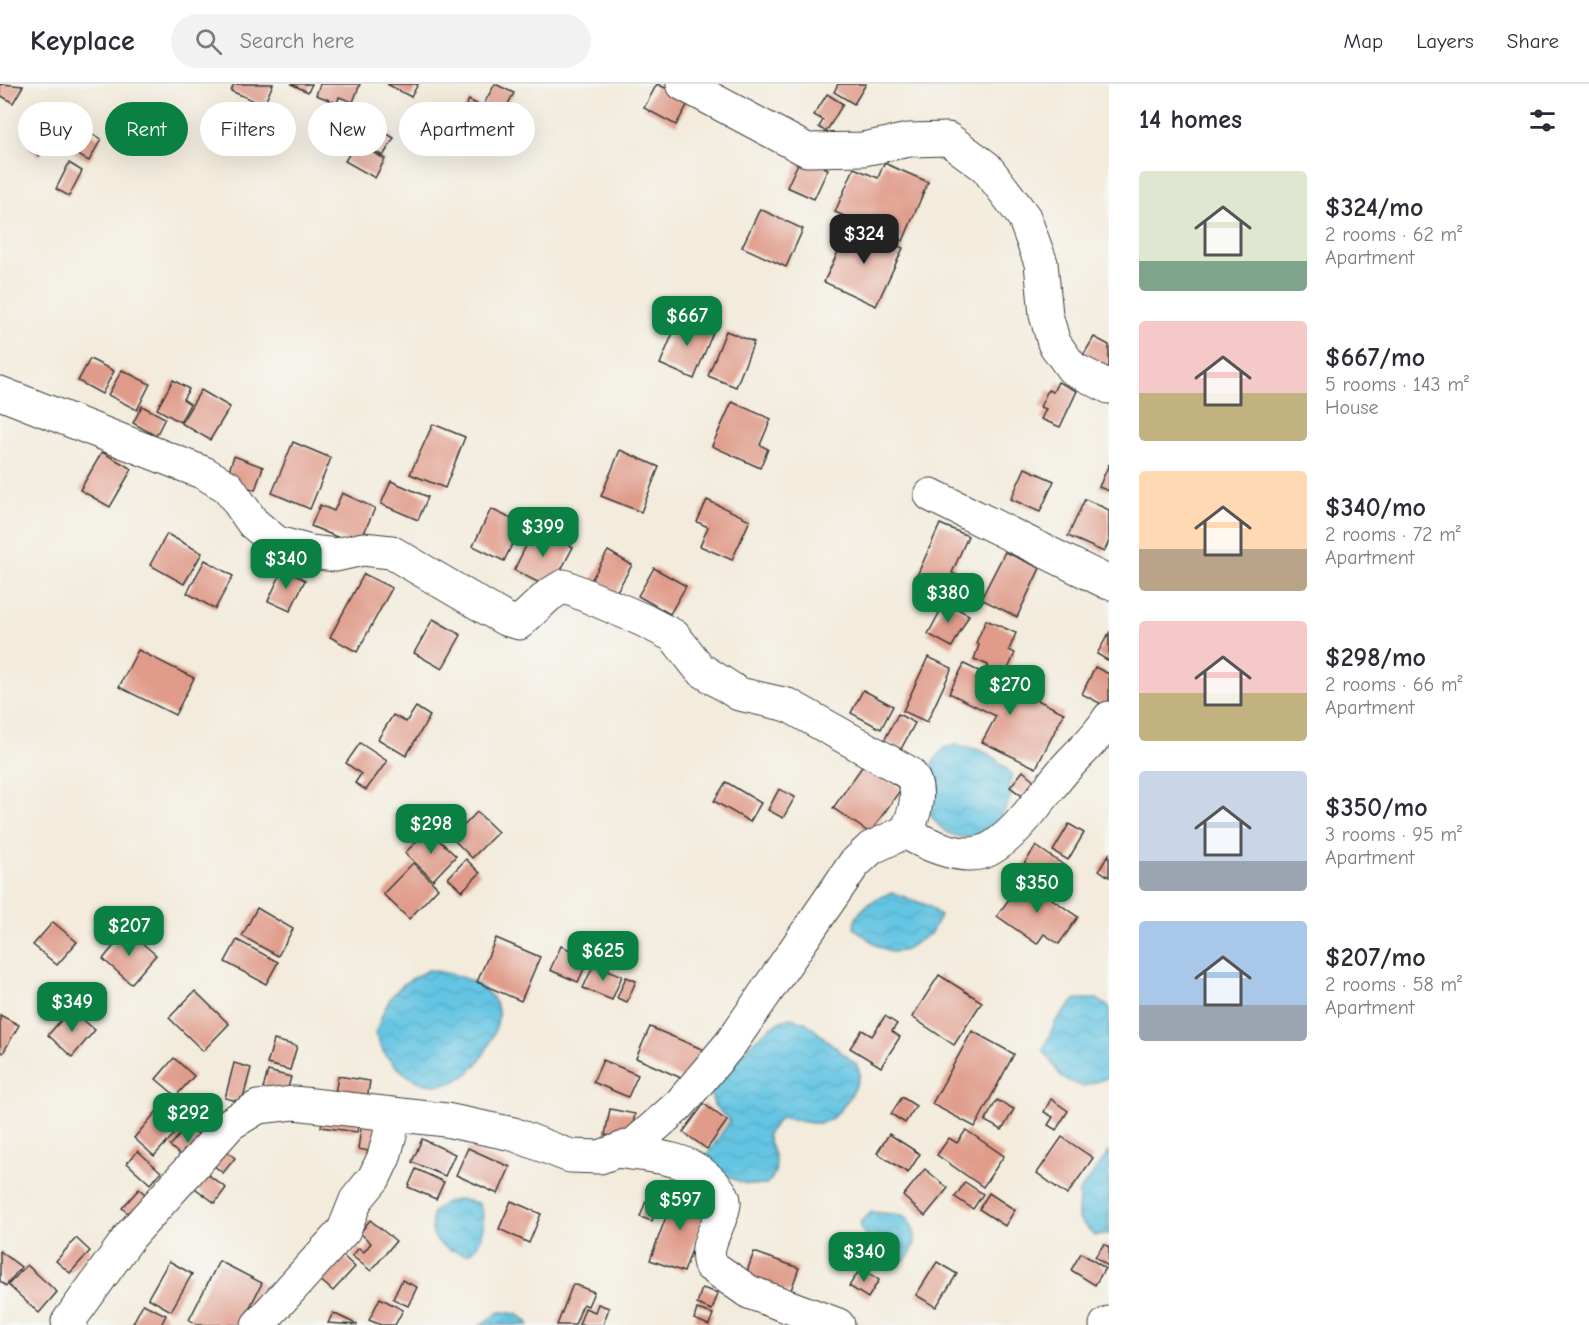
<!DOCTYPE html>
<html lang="en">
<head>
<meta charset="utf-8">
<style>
  :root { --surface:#fff; --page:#f2f2f3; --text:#2b2b33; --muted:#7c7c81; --line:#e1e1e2; --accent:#0b8043 }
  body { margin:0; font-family:"Comic Neue",sans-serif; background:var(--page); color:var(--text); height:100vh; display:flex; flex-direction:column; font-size:22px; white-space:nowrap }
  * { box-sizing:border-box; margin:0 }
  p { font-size:20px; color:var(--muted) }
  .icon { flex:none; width:33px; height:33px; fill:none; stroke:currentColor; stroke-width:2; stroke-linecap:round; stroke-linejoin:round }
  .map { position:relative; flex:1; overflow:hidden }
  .side { display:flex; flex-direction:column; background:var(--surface); width:480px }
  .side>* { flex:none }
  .guide { position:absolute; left:18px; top:18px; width:570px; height:54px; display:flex; gap:12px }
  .price { position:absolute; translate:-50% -51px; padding:0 14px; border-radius:12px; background:var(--accent); color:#fff; font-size:20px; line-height:39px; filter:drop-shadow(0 2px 3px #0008) }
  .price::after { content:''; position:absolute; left:50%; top:36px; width:18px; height:14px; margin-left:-9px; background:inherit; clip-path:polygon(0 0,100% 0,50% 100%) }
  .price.selected { background:#222; color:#fff }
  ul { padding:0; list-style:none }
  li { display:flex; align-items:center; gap:18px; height:150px; padding:0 30px }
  li span { display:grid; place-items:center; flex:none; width:168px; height:120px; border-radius:6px; color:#555 }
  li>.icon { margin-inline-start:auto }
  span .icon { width:72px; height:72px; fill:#fffc; stroke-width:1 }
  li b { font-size:26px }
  h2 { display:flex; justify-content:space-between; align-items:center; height:72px; padding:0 30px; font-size:26px }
  .chip { padding:0 21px; border-radius:27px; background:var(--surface); box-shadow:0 6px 24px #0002; font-size:21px; line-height:54px }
  .chip.selected { background:var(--accent); color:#fff }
  header { display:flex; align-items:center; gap:36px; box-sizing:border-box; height:84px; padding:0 30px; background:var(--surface); border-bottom:2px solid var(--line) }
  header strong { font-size:28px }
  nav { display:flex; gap:33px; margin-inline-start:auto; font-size:21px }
  .search { width:420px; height:54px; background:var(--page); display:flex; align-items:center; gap:15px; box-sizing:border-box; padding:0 21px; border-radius:33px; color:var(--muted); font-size:22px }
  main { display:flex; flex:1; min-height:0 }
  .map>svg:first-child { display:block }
</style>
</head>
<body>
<header>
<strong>Keyplace</strong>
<div class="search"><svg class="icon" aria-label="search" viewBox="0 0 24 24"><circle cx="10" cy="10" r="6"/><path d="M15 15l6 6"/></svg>Search here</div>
<nav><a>Map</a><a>Layers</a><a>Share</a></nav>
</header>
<main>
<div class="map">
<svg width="1109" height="1241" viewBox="0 0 1109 1241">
  <defs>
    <pattern id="water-waves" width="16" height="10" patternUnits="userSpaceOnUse" patternTransform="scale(1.5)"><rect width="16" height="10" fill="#64c5e3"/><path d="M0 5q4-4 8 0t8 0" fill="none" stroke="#56a9c2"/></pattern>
  </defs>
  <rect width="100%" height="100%" fill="#f6f6f2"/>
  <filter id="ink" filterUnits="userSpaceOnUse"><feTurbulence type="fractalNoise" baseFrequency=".0167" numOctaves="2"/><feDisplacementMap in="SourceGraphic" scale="12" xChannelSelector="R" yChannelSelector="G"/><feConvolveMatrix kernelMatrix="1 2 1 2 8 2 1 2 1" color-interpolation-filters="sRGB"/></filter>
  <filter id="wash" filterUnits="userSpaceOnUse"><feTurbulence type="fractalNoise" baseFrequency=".008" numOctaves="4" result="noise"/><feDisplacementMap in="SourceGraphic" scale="24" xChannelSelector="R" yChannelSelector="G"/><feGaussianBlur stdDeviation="1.35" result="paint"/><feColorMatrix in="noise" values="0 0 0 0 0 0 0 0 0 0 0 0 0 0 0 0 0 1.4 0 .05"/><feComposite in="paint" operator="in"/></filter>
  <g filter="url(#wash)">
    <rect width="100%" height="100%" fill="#f3ebdb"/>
    <g fill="url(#water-waves)" stroke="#407080" stroke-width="1.5">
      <path d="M957,661C982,664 996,672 1012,691L1009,703L1012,710C1008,718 1005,728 999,735C965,778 911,738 929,687C931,679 939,671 944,664Z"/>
      <path d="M893,809L929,822L940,832L931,849L903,867L892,868L878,862L854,844C854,826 877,812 893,809Z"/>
      <path d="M429,886C452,889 485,896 496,920C501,930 497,942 493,951C473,1004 429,1020 388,974C382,968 379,957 375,950C388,914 393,902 429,886Z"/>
      <path d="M1076,915H1097L1109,923V993L1083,1003L1062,994L1043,966L1056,937Z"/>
      <path d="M790,934L805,938L857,981L860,990C856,1005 838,1038 819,1039C807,1040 793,1035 781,1033L767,1050C772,1070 785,1086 765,1101C741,1103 725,1092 706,1077L707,1071L730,1037L714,1021L711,1010C724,987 764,940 790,934Z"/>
      <path d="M1109,1068V1150L1094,1152L1078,1134L1079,1108Z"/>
      <path d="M459,1115L478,1119C488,1132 484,1165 466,1170C440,1165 427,1155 433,1128L445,1119Z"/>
      <path d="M872,1128L903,1131C919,1145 919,1163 904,1177C885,1175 871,1159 860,1144L861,1137Z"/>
      <path d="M499,1228C511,1228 523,1230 529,1241H480Z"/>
    </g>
    <g id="blocks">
      <g fill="#e09b8a">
        <path d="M0,0L23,2L13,19L0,11Z"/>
        <path d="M234,0H273L264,21L231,7Z"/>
        <path d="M291,0H312L308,8Z"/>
        <path d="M320,0H360L353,18L339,13L337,19L316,11Z"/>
        <path d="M387,0H418L411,13Z"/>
        <path d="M495,0L514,9L495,43L463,26L469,16L482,23Z"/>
        <path d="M657,0L690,16L676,41L644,24Z"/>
        <path d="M838,0H866L854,20L834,8Z"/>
        <path d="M827,10L843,20L826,48L819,43L823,36L814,31Z"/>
        <path d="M369,39L394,54L383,72L358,58Z"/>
        <path d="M44,46L53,54L39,72L29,64Z"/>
        <path d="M84,46L101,55L89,77L72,68Z"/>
        <path d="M356,59L385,75L375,94L345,77Z"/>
        <path d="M801,73L828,85L814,115L787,103Z"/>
        <path d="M69,79L82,87L69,112L56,105Z"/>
        <path d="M884,79L928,98L903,157L835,128L854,84L878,94Z"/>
        <path d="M760,125L803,145L786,183L742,163Z"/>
        <path d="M851,140L903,164L876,222L824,198Z"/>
        <path d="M680,232L714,246L694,295L660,280Z"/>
        <path d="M726,247L754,258L736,303L708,292Z"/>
        <path d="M1094,253L1109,261V282L1102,294L1078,280Z"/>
        <path d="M90,275L114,287L102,310L78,297Z"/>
        <path d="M122,286L150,300L137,326L108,311Z"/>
        <path d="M173,296L189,305L183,315L190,320L180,338L157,325Z"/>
        <path d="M1058,298L1077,307L1060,343L1041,335L1046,325L1040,323L1048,306L1053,308Z"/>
        <path d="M201,306L230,323L210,356L181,339Z"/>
        <path d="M732,318L771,335L760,361L768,365L760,384L712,362Z"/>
        <path d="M142,322L165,334L156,352L133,339Z"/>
        <path d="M433,340L465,353L445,404L410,390Z"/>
        <path d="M293,358L331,374L310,425L272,409Z"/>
        <path d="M620,366L659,383L641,428L601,412Z"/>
        <path d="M102,368L132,385L110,423L80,406Z"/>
        <path d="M234,372L263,383L255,406L226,395Z"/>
        <path d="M1109,380V407L1099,403Z"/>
        <path d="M1025,384L1054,397L1040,428L1011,415Z"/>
        <path d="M391,397L428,413L418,436L381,420Z"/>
        <path d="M342,409L375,424L358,462L311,442L320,421L334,427Z"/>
        <path d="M1085,415L1109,426V457L1104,468L1068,452Z"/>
        <path d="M707,416L750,436L732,476L700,462L708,443L697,438Z"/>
        <path d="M491,425L522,440L504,477L473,462Z"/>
        <path d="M940,440L968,452L952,489L980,502L972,520L916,494Z"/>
        <path d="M535,444L573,463L551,505L514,486Z"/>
        <path d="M167,450L202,469L184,500L150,481Z"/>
        <path d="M608,467L632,481L613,514L589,500Z"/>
        <path d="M1005,468L1040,484L1017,533L981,515Z"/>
        <path d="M205,476L233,492L215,525L187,509Z"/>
        <path d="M654,484L686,502L670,530L638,512Z"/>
        <path d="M283,485L305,496L290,527L268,517Z"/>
        <path d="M364,490L392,504L357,568L330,553Z"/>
        <path d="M945,518L969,531L952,563L928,550Z"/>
        <path d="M433,535L461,551L442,585L414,569Z"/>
        <path d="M986,536L1016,549L1009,566L1015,569L1004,594L986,586L988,581L974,575L979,561L976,559Z"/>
        <path d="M1109,549V577L1097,570Z"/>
        <path d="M138,566L194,594L175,631L119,603Z"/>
        <path d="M928,573L952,584L927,638L903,627Z"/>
        <path d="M964,580L1064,629L1036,684L982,658L996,632L949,609Z"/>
        <path d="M1095,583L1109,590V624L1082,610Z"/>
        <path d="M863,606L893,622L881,645L851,629Z"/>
        <path d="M416,623L430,632L406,672L378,655L393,631L406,638Z"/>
        <path d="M898,630L915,639L901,665L884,657Z"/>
        <path d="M360,659L387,677L366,706L355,699L361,690L346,679Z"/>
        <path d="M864,680L901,705L870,749L833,724Z"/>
        <path d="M1023,687L1037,699L1025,714L1010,703Z"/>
        <path d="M726,698L761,719L750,738L714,717Z"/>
        <path d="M779,705L795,713L783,734L768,726Z"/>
        <path d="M477,728L498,748L472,774L452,754Z"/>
        <path d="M1069,740L1084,749L1068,776L1053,767Z"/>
        <path d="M428,746L456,772L433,796L405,769Z"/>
        <path d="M1036,762L1065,782L1051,802L1022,783Z"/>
        <path d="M1109,770V793L1099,786Z"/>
        <path d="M466,775L480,789L462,807L448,794Z"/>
        <path d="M413,779L438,804L409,835L383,810Z"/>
        <path d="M1023,795L1078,833L1059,860L1044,850L1037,860L997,832Z"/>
        <path d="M257,824L293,845L278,872L242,852Z"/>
        <path d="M53,838L77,858L57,881L33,861Z"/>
        <path d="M127,846L156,871L131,900L103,875Z"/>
        <path d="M496,854L540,873L521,917L477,898Z"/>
        <path d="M237,856L278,878L266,900L225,878Z"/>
        <path d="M561,862L589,874L578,898L550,886Z"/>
        <path d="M594,880L622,892L612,916L583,904Z"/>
        <path d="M939,891L982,918L954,961L912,933Z"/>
        <path d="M626,893L636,897L627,918L617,914Z"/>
        <path d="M195,907L229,940L203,967L169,934Z"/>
        <path d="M71,925L95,946L72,973L48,951Z"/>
        <path d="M0,931L19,941L3,969L0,967Z"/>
        <path d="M885,932L897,940L892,947L900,953L881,983L850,964L862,946L872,952Z"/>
        <path d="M650,943L704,966L690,998L636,974Z"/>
        <path d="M972,947L1014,970L975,1043L932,1020Z"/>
        <path d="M274,956L297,962L290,986L267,980Z"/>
        <path d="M174,974L194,992L176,1012L156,995Z"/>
        <path d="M603,976L638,991L628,1013L593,998Z"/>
        <path d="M234,979L251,984L242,1018L225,1014Z"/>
        <path d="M268,987L291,993L284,1018L261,1012Z"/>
        <path d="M338,992L370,997L365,1027L333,1022Z"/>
        <path d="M902,1013L916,1022L905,1039L891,1030Z"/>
        <path d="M1051,1015L1068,1027L1056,1046L1048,1041L1053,1033L1044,1028Z"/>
        <path d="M997,1016L1014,1025L1002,1046L985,1037Z"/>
        <path d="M704,1020L727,1037L707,1065L683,1048Z"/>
        <path d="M324,1025L360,1030L357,1048L321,1043Z"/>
        <path d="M610,1025L635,1030L630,1056L605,1051Z"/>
        <path d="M157,1027L178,1046L154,1072L134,1054Z"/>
        <path d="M363,1031L385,1035L379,1069L358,1065Z"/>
        <path d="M188,1041L207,1058L189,1079L170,1062Z"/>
        <path d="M966,1046L1004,1072L983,1103L937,1071L949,1054L957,1059Z"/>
        <path d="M889,1050L920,1070L908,1089L877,1069Z"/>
        <path d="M1062,1053L1093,1074L1067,1111L1037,1089Z"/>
        <path d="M422,1055L455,1070L445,1092L412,1078Z"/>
        <path d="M215,1058L235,1074L223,1089L203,1073Z"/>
        <path d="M468,1064L510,1083L498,1110L456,1091Z"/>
        <path d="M138,1067L161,1088L150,1100L127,1079Z"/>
        <path d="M195,1081L226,1104L215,1119L184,1096Z"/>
        <path d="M416,1085L444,1098L436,1115L408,1103Z"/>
        <path d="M925,1085L948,1104L925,1132L903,1112Z"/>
        <path d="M965,1098L983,1110L973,1125L955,1113Z"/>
        <path d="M139,1105L157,1120L140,1140L122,1124Z"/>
        <path d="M676,1106L709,1118L684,1188L650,1176Z"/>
        <path d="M989,1109L1015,1126L1005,1142L979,1125Z"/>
        <path d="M511,1117L541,1130L529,1159L499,1145Z"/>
        <path d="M646,1117L657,1120L652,1137L640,1133Z"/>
        <path d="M370,1136L396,1157L371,1187L352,1172L359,1164L364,1168L371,1159L360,1149Z"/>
        <path d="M76,1154L90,1167L70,1189L56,1177Z"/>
        <path d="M1104,1160L1109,1163L1108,1182L1095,1173Z"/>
        <path d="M0,1167L21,1183L6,1202L0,1197Z"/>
        <path d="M339,1168L355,1183L333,1207L317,1193Z"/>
        <path d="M754,1168L799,1184L790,1209L745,1193Z"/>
        <path d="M1081,1169L1105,1184L1095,1201L1071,1186Z"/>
        <path d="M169,1177L192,1190L171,1227L148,1214Z"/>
        <path d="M219,1177L262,1199L241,1241H199L189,1236Z"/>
        <path d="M937,1178L957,1190L936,1223L916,1211Z"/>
        <path d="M27,1181L57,1208L39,1229L8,1201Z"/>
        <path d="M861,1184L879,1196L868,1214L849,1202Z"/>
        <path d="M402,1196L417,1203L408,1222L393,1215Z"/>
        <path d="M573,1200L594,1208L588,1222L583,1220L575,1241H557Z"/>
        <path d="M702,1204L718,1209L712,1226L697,1220Z"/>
        <path d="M380,1214L403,1226L395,1241H381L369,1236Z"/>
        <path d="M143,1220L166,1231L161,1241H132Z"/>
        <path d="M598,1220L609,1224L603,1241H579L585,1224L595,1228Z"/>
        <path d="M697,1225L713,1230L709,1241L694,1235Z"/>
        <path d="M333,1229L358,1241L328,1239Z"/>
      </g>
    </g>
  </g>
  <g filter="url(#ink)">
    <use href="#blocks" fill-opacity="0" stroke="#3c3b39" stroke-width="1.5"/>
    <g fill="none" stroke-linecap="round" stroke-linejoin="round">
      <defs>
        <g id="minor">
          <path d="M683,0L807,66L863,65L909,56L948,55L986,83L1024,133L1041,179L1046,231L1054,259L1072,284L1109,303"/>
          <path d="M0,309L204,389L228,403L253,439L277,459L310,468L336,471L363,465L391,468L505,535L519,539L549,511L564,502L643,536L674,552L700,585L739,610L788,621L909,689C923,704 915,733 905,748"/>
          <path d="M931,411L1109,499"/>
          <path d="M617,1067C656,1073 689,1071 717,1104C721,1109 725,1113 724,1120C721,1142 703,1158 710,1181L749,1208L838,1241"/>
          <path d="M71,1241L68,1238L130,1152L230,1040L258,1023L294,1019L446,1036L513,1050L570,1072L600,1073L635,1060L680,1020L731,959L854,780L871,764L905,748C926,760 963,778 988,766C1016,752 1043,710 1064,686C1078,670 1098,653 1109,634"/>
          <path d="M258,1241L344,1146L356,1116L374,1094L384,1073L395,1031"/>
          <path d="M1106,1241L1109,1239"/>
        </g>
      </defs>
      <use href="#minor" stroke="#3c3b39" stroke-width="35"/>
      <use href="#minor" stroke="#fff" stroke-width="33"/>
    </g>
  </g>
</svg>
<b class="price selected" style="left:864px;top:181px">$324</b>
<b class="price" style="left:687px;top:263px">$667</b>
<b class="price" style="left:543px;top:474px">$399</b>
<b class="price" style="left:286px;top:506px">$340</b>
<b class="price" style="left:948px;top:540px">$380</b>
<b class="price" style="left:1010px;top:632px">$270</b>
<b class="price" style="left:431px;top:771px">$298</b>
<b class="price" style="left:1037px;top:830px">$350</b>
<b class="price" style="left:129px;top:873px">$207</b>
<b class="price" style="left:603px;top:898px">$625</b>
<b class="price" style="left:72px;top:949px">$349</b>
<b class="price" style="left:188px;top:1060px">$292</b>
<b class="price" style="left:680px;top:1147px">$597</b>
<b class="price" style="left:864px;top:1199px">$340</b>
<div class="guide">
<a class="chip">Buy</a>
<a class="chip selected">Rent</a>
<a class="chip">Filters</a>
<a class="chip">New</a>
<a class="chip">Apartment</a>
</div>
</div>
<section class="side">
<h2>14 homes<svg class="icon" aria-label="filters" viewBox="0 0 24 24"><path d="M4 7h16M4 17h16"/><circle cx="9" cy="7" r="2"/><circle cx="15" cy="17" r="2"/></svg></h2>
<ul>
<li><span style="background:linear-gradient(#dfe7d0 75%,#7fa58c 0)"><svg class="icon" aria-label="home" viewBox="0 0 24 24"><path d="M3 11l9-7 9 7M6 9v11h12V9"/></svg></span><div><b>$324/mo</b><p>2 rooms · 62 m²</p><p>Apartment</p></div></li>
<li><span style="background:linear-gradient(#f6c9c9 60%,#c2b280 0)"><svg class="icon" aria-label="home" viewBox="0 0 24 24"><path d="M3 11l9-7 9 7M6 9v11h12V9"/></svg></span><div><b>$667/mo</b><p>5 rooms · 143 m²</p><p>House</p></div></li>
<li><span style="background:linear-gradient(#ffd9b3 65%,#b9a48a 0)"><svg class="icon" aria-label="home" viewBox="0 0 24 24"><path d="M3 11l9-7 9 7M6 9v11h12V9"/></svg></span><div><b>$340/mo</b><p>2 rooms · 72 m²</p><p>Apartment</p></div></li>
<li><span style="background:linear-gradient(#f6c9c9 60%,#c2b280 0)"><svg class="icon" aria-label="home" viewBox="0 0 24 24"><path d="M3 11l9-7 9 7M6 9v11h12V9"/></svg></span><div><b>$298/mo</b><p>2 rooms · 66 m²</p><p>Apartment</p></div></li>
<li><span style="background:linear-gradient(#c9d6e8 75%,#9aa5b1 0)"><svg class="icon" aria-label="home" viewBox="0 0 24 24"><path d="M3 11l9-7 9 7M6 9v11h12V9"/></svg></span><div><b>$350/mo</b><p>3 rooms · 95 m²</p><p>Apartment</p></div></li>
<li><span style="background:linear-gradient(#a9c7e8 70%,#9aa5b1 0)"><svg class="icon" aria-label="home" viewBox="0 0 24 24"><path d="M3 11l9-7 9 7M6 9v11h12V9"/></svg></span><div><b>$207/mo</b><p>2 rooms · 58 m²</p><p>Apartment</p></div></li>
</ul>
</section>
</main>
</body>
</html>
